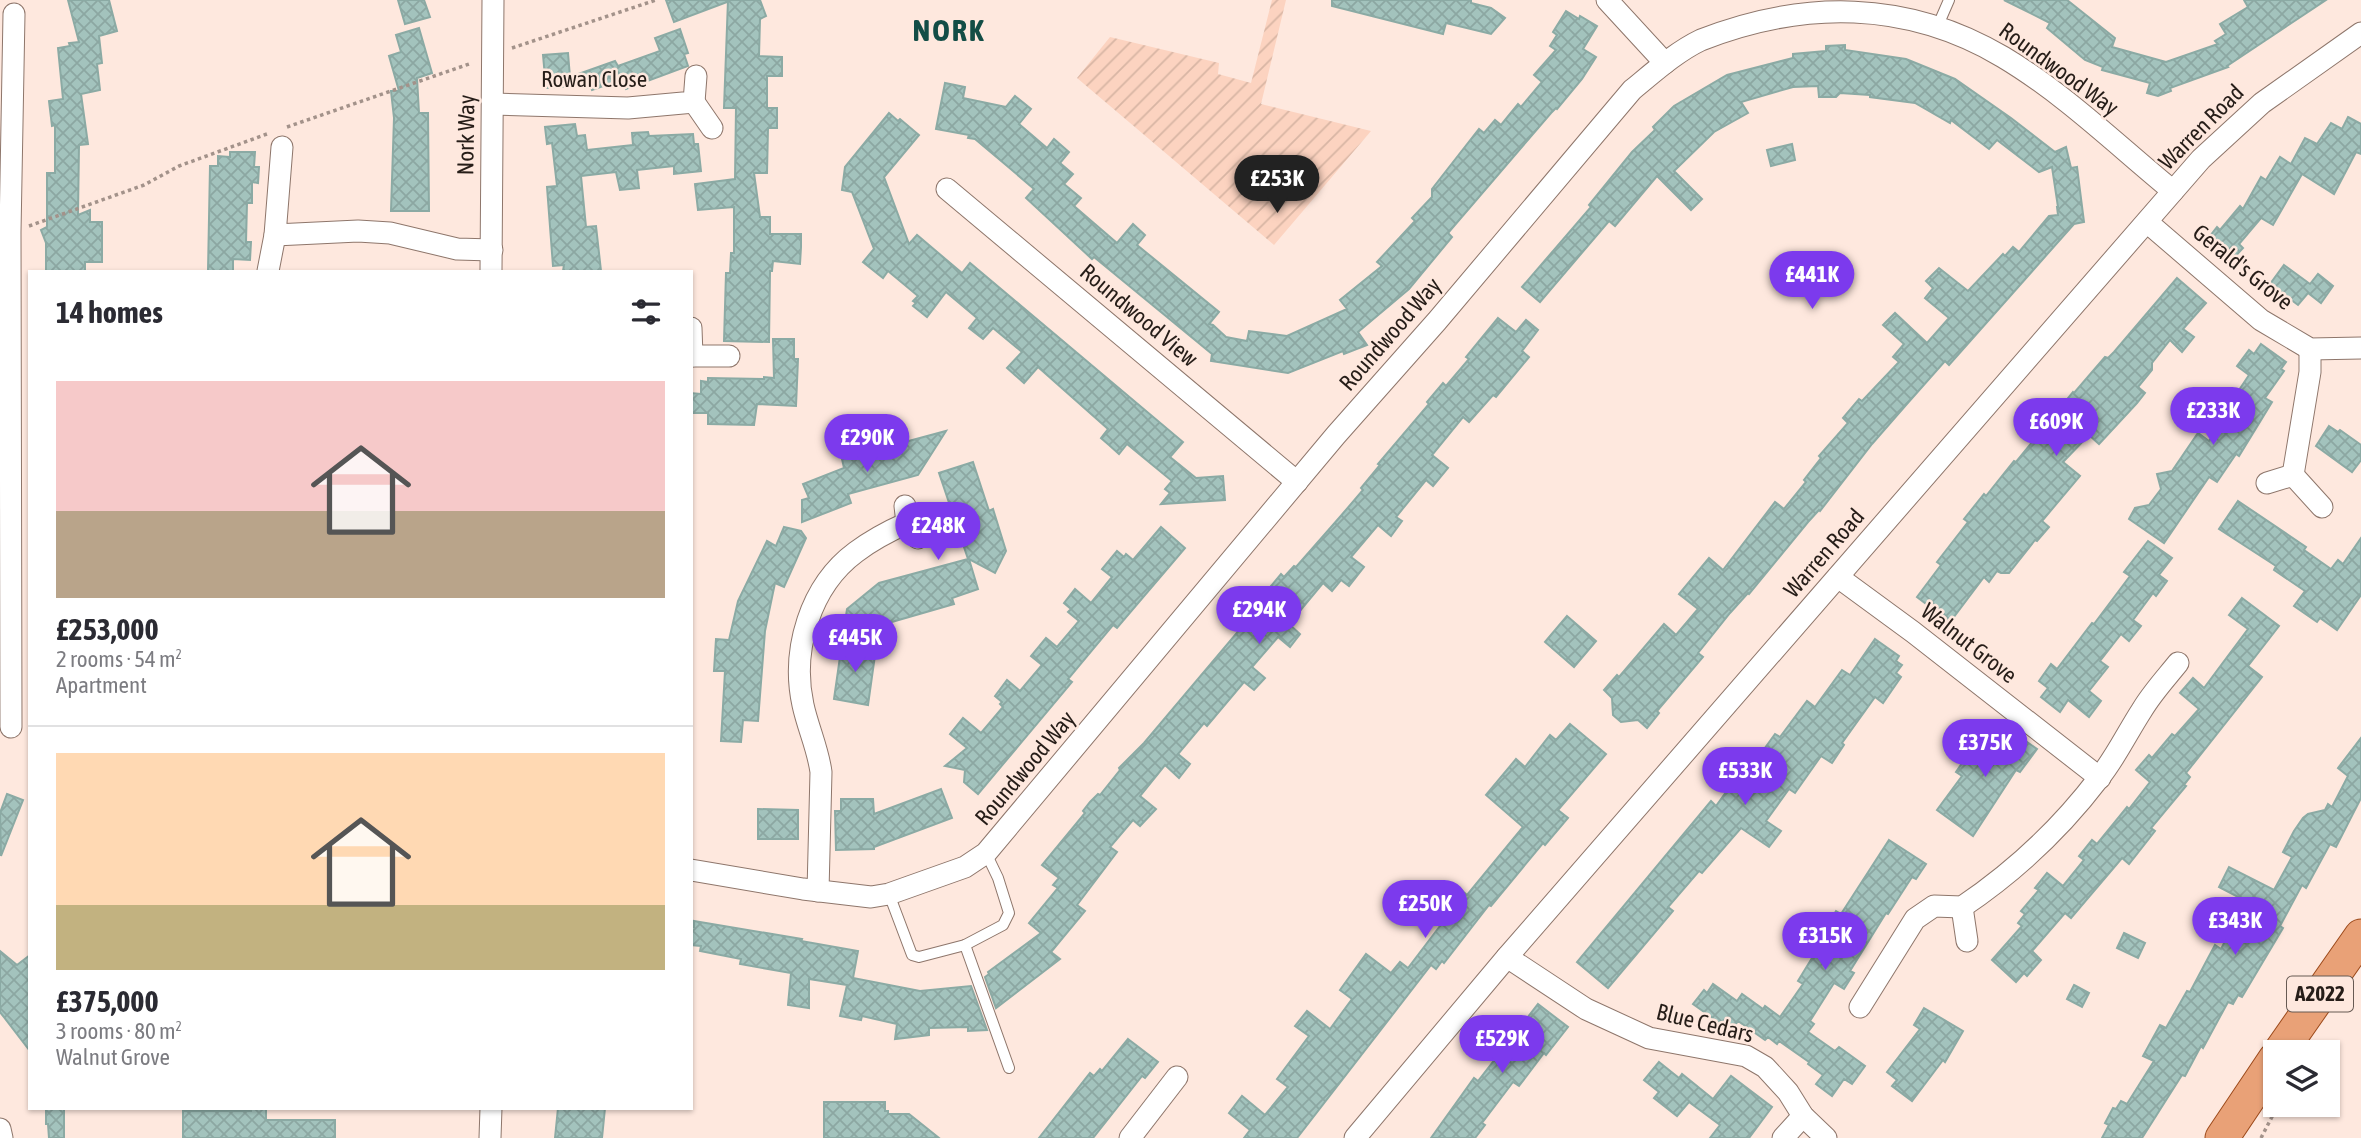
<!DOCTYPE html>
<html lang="en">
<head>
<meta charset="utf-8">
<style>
  :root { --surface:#fff; --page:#f7f7f7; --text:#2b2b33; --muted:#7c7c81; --line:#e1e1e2; --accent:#7c3aed }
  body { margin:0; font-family:"Asap Condensed",sans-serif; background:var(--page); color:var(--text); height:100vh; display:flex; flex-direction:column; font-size:26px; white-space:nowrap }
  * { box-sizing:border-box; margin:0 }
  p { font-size:23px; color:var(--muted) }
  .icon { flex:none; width:38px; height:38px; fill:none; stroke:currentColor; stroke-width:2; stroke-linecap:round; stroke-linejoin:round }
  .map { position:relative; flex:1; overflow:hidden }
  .drawer { position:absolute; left:28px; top:270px; width:665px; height:840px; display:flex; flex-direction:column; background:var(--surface); border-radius:0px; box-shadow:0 2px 5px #0004 }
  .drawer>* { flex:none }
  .fabs { position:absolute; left:2263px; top:1040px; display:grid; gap:14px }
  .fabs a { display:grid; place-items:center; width:77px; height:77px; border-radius:0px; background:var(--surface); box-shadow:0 2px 5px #0004; font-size:35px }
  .price { position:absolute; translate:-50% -60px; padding:0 16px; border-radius:24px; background:var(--accent); color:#fff; font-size:23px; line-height:46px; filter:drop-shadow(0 2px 4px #0008) }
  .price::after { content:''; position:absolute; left:50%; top:42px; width:21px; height:16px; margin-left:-10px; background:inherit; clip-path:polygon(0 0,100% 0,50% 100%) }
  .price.current { background:#222; color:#fff }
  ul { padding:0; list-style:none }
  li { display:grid; align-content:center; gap:14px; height:371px; padding:0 28px }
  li+li { border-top:2px solid var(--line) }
  li span { display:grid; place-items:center; height:217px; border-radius:0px; color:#555 }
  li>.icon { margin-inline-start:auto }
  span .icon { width:126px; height:126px; fill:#fffc; stroke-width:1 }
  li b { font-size:30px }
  h2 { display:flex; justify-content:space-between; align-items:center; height:84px; padding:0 28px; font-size:30px }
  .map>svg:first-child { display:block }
</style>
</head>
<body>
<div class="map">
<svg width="2361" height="1138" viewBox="0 0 2361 1138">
  <defs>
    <pattern id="garden-furrows" width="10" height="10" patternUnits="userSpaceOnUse" patternTransform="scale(1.75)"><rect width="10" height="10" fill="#fcd3c0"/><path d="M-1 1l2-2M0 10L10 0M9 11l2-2" fill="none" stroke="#d8b5a4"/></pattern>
    <pattern id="building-cross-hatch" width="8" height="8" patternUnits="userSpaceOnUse" patternTransform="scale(1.75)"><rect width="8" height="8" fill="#a3c3bd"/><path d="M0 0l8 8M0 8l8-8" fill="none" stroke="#8ca7a2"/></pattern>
  </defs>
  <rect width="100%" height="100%" fill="#fee8de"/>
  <path fill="url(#garden-furrows)" d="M1272,0H1286L1261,104L1371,131L1274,245L1077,78L1110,37L1219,63L1218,74L1251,83Z"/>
  <g fill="url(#building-cross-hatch)" stroke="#8baaa4" stroke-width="2">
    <path d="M68,0H109L117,31L99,36L102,63L97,64L100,90L81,94L88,144L79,145L78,215L90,210V222H102V262H85V271H46V243L41,230L47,227V173H55V125L52,126L49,101L63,99L58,48L70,46L69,43L79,42Z"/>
    <path d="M398,0H424L430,17L405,24Z"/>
    <path d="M666,0H727V2L674,22Z"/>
    <path d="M728,0H760L766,16L760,19L759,56L782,57V76H767V108H777V128H768L767,173H754L760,217H770V234H801V247L800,264L773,261L772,271H770L769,342L724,341L726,273H730L731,253H734V207L698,210L695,184L735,179L736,108H724Z"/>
    <path d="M1332,0H1471V3L1491,8L1505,18L1491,34L1446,23L1443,34L1332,6Z"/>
    <path d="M2004,0H2067L2115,38L2112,47L2166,62L2218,44L2215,41L2226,34L2220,24L2248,7L2244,0H2326L2227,66L2228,67L2170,88L2171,91L2158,96L2147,93L2150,83L2102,70L2103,67L2085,60L2047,28L2050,23Z"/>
    <path d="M1566,11L1579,19L1580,16L1597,26L1583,49L1596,57L1582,79L1557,109L1556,108L1551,113L1448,233L1452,237L1409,289L1358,332L1367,345L1344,354L1343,351L1288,373L1211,361L1212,354L1094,257L1092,259L1026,198L1034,189L1006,165L975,139L968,138L969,135L936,129L945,83L965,87L963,98L1006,107L1015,96L1031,109L1019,124L1047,148L1054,139L1069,152L1060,163L1073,174L1064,184L1081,198L1074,206L1117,243L1133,224L1145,235L1137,245L1219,312L1209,324L1213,325L1226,337L1247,341L1249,331L1287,336L1347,309L1340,300L1382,266L1377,262L1415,221L1412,218L1432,197V189L1479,129L1484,133L1495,120L1501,125L1518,104L1521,107L1542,82L1534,75L1556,50L1550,46L1557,35L1553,32Z"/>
    <path d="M419,28L432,73L417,78L419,113H428L429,211H391L394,118L391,91H399L389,56L401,52L396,35Z"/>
    <path d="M680,29L688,53L684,54L688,66L626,89L623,79L592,90L590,85L546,88L543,55L568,53L570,77L615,61L618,66L660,51L655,38Z"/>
    <path d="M1845,45V50L1906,59L1955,79L2011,118L2055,152L2066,147L2071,168L2077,167L2084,222L2074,224L1949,365L1945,361L1906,405L1872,444L1820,511L1819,510L1808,522L1749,594L1748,593L1730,613L1698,653L1703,657L1657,711L1659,713L1647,728L1638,720L1621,722L1613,715L1612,698L1604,690L1617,675L1619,677L1664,624L1676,635L1698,609L1679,594L1709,558L1723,570L1775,502L1784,509L1806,482L1804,480L1821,458L1819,456L1848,423L1843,418L1859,399L1862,401L1899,362L1893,357L1904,344L1883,325L1895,313L1927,343L1949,318L1925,298L1933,288L1926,281L1939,268L1968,291L2003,254L2005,256L2013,247L2019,252L2049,216L2058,215L2057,207H2058L2052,167L2039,172L1997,140L1989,149L1951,120L1950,123L1915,103L1870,97V95L1840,93L1836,97H1819L1818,86L1793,87L1741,102L1748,113L1714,132L1674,171L1702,199L1691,210L1657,176L1615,226L1609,221L1540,302L1522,287L1591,207L1589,205L1632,152L1655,130L1653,127L1674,106L1727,75L1793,58V54L1826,51V46Z"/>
    <path d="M889,113L898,121L900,119L919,135L884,177L909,244L917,235L962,273L970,263L1183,442L1170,457L1196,478L1223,476L1225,500L1161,504L1170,493L1165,489L1172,481L1127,444L1119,454L1109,445L1101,438L1108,429L1038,367L1024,383L1016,376L1007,368L1022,352L993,328L983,339L969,328L977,318L946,292L927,317L913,306L916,303L913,301L918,296L888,271L883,278L863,262L874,249L852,192L842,190L845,167Z"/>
    <path d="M2348,117L2361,124V154L2356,152L2334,194L2302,174L2273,225L2261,218L2239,244L2243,248L2230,262L2206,241L2217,227L2220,230L2240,206L2243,209L2261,177L2266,180L2280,157L2291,164L2305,138L2317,144L2331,123L2342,129Z"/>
    <path d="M575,124L577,136L585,135L587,150L633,145L632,133L648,132L649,136L693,134L694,144H698L701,171L674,174V166L637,170L639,188L620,190L616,172L581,176L586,227L596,226L601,271H563L564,265L553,266L547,187L557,186L552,143L547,144L545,127Z"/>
    <path d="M1792,144L1795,160L1771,166L1767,150Z"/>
    <path d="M230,152H255L254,167H259L258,183L252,182V203H247L246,242H251L250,260L233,259V271H208L210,166H218V156L230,157Z"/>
    <path d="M2284,265L2310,284L2318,274L2333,286L2321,303L2308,293L2298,305L2270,284Z"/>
    <path d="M2177,278L2206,303L2183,329L2194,337L2182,352L2170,340L2152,363V370L2138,387L2145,393L2137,403L2099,444L2089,435L2063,462L2080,476L2042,521L2049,527L2037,541L2035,540L2009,573H2001L1997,571L1989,582L1984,577L1950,622L1917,597L1941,565L1937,562L1968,522L1964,519L1984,494L1986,496L2014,461L2016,462L2073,392L2074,393L2105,357L2108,358L2114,352Z"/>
    <path d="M1498,318L1516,332L1526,320L1538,330L1522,351L1529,357L1496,397L1493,395L1469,422L1463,417L1432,455L1448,468L1433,486L1426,480L1396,517L1402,521L1391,536L1378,525L1351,557L1364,567L1349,586L1341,580L1332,591L1323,583L1289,624L1300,634L1290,647L1278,637L1252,667L1265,678L1254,690L1244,682L1207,726L1204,723L1178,754L1190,764L1179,778L1165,765L1140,796L1156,809L1140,826L1133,820L1110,847L1117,852L1077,905L1085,911L1051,952L1060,959L996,1008L985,977L989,974L988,972L1041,933L1029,923L1058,888L1053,885L1059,878L1042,865L1085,813L1083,811L1090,802L1098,794L1100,795L1120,770L1119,768L1144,743L1263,602L1268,595L1266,592L1281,574L1284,577L1294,566L1296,567L1339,518L1363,490L1361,488L1380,465L1378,464L1429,404L1427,402L1443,383L1446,386L1469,359L1466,357Z"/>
    <path d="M773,339H794V359H798L796,406L757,404L754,425L708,424V413H691V393L701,394V381L708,382V378L764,379V377L774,378Z"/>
    <path d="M2261,344L2286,362L2281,369L2284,371L2265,398L2272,402L2239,456L2236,454L2217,482L2209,477L2164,543L2129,519L2135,508L2149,505L2161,489L2157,474L2172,471L2198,433L2209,441L2231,410L2227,408L2249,375L2237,366L2249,350L2254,354Z"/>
    <path d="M2329,426L2338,432L2340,430L2361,445V460L2352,472L2316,446Z"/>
    <path d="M946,431L918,475L848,494L851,503L802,522V500L809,498L803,484L844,468L842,459Z"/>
    <path d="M973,462L989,511L993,509L1006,551L995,573L969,559L978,589L952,598L954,604L843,636L847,609L879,583L968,559L939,473Z"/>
    <path d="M2238,501L2306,547L2304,550L2331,569L2338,560L2343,564L2361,538V595L2337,630L2320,618L2317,622L2294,606L2305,591L2274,570L2276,566L2219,529Z"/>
    <path d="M784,527L801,531L806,538L784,587L775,583L765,631L758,721L743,720L741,742L721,741L725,671H714L716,639L729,640L738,601L767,541L776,546Z"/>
    <path d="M1161,527L1185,548L1117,628L1113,625L1068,679L1072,682L978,794L964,782L965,770L945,766L967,748L950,734L963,718L981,733L1003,707L1000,704L1002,702L995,696L1007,680L1020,691L1042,665L1031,656L1046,638L1057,647L1079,621L1068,612L1071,609L1064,603L1075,589L1091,603L1112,577L1102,569L1117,551L1124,557L1126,554L1133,560Z"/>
    <path d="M2148,541L2172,558L2159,575L2167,581L2156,596L2153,593L2133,620L2141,626L2129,641L2121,634L2100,661L2108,667L2089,691L2101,701L2089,717L2068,700L2060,712L2041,697L2048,688L2039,681L2051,664L2057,669L2092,623L2094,624L2130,576L2124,572Z"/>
    <path d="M2242,598L2279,626L2248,666L2262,677L2186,773L2190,777L2184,785L2186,786L2151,828L2155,831L2129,864L2122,858L2071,918L2065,913L2032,951L2041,960L2027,976L2024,973L2016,982L1992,960L2022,926L2018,923L2025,914L2021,911L2039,890L2035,888L2047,873L2063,886L2084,860L2079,856L2092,840L2097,844L2127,807L2129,809L2150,782L2136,770L2149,755L2152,758L2172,734L2175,736L2199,709L2180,693L2193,678L2204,688L2248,629L2229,615Z"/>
    <path d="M1567,616L1596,641L1574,667L1545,642Z"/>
    <path d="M1875,639L1899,656L1896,661L1902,665L1896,673L1901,677L1883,703L1875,697L1842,743L1844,745L1832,763L1821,756L1795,793L1789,789L1766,821L1781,831L1769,847L1741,828L1702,873L1699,871L1668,907L1673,911L1608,988L1577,962L1711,801L1716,806L1744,767L1749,770L1775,734L1780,737L1807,701L1815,707L1842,670L1850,675Z"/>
    <path d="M842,643L876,648L868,705L834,699Z"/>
    <path d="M1570,724L1606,754L1558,810L1568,818L1545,845L1543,843L1491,906L1489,905L1444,963L1442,961L1436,969L1431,965L1297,1138H1244L1250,1130L1229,1113L1242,1096L1265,1115L1288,1087L1277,1079L1309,1036L1295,1026L1307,1011L1330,1029L1352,999L1340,990L1366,954L1391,973L1400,962L1408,968L1443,922L1437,917L1460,889L1467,895L1523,827L1486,795L1516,759L1525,767L1550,735L1556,740Z"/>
    <path d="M2006,727L2037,749L2020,772L2016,770L1973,836L1937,810L1962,776L1956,772L1973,747L1977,749L1989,733L1998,739Z"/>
    <path d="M2361,738V798L2336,847L2330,844L2306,888L2302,885L2280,926L2283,928L2242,997L2238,995L2233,1004L2228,1002L2203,1048L2201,1046L2185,1076L2182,1075L2142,1138H2102L2109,1125L2105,1123L2113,1108L2116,1109L2121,1101L2127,1104L2154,1061L2143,1056L2160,1025L2166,1028L2187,991L2190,992L2215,945L2221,949L2246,901L2219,887L2229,867L2274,890L2292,857L2283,852L2294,831L2303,818L2308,814L2325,810L2328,804L2332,807L2348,776L2338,768Z"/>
    <path d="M941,789L952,818L874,847V849L836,850L835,811H841V799H873L874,814Z"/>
    <path d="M7,794L23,800L1,856L0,813Z"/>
    <path d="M758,809L798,810V839H758Z"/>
    <path d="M1889,840L1926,864L1916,879L1912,877L1888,914L1886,913L1850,971L1854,973L1844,989L1834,983L1810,1021L1814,1024L1808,1032L1835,1051L1839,1047L1865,1066L1852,1084L1844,1079L1832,1096L1816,1084L1823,1075L1808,1064L1809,1062L1779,1041L1777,1044L1768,1037L1765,1040L1738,1021L1733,1028L1723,1021L1721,1024L1693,1004L1704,990L1707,993L1713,984L1737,1001L1742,994L1763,1009L1765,1006L1780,1017L1803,984L1798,981L1820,945L1816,943L1836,911L1841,914Z"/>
    <path d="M694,921L802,939L801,941L858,951L853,978L920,991L971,986L987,1030L968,1031V1027L929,1028V1035L895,1039L897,1024L862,1016L861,1020L840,1016L847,985L809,979V1008L788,1005L791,973L740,964L741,959L700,951L701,946L691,945V927H694Z"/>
    <path d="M2124,933L2145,943L2138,958L2117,948Z"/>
    <path d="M0,951L17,965L30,955V1051L0,1012Z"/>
    <path d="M2074,985L2089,993L2082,1007L2067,999Z"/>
    <path d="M1538,1004L1568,1027L1546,1055L1544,1053L1519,1086L1513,1082L1482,1123L1485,1125L1475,1138H1431L1474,1078L1478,1081Z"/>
    <path d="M1924,1008L1963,1031L1945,1062L1943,1060L1912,1101L1892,1086L1897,1080L1887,1072L1920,1029L1914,1025Z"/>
    <path d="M1128,1039L1158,1062L1145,1078L1142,1076L1093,1138H1039L1090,1073L1094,1076L1100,1069L1102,1071Z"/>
    <path d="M1659,1062L1679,1078L1682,1074L1713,1099L1731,1076L1772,1107L1749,1138H1710L1720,1125L1689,1102L1677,1116L1654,1098L1659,1092L1644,1080Z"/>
    <path d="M824,1102H885V1111H888V1114H909L939,1138H824Z"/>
    <path d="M46,1108H64V1138H49L48,1124H46Z"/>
    <path d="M251,1108H266V1120H335V1138H183V1111H251Z"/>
    <path d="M558,1108H605L602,1138H555Z"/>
  </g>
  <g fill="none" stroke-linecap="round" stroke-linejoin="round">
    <defs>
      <g id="service">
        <path d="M1939,23L1949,0"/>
        <path d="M889,894L912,955L919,957L965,945L1003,925L1009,913L998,878L986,853"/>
        <path d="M965,945L1009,1068"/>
      </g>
      <g id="minor">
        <path d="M1607,0L1665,63"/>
        <path d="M694,102L712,128"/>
        <path d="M493,104L628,108L694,102L696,76"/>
        <path d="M282,147L275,235L358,231L390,233L457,249L492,250"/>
        <path d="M947,189L1297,482"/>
        <path d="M2147,222L2261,320L2310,349L2361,348"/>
        <path d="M268,271L275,235"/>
        <path d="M491,271L493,0"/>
        <path d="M691,328L692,356"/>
        <path d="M691,356H729"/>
        <path d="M2293,475L2310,372V349"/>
        <path d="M2267,483L2293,475L2322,507"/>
        <path d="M905,506L907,523L918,538"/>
        <path d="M1838,577L1913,632L2100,778"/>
        <path d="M11,727L10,232L14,14"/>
        <path d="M691,870L803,889L871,897L889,894L965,867L986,853L1336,435L1437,321L1632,90C1654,72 1676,52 1701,40C1803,0 1907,0 2003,57C2065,94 2118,146 2173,191"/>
        <path d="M818,891L821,772C818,749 808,728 803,705C791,650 810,586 856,552C872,540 889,531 907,523"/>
        <path d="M1962,907L1967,941"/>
        <path d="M1507,957L1586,1009L1649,1038L1746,1056L1765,1067L1788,1092L1803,1116L1826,1138"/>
        <path d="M1860,1007L1915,919L1934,906L1962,907C2014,872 2061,828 2099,778C2116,757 2127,733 2142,710C2152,693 2166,678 2178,663"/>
        <path d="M0,1129L2,1138"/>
        <path d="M490,1138L491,1108"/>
        <path d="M1130,1138L1177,1077"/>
        <path d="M1355,1138L1507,957L2201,159L2262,103L2361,33"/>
        <path d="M1783,1138L1803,1116"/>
      </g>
      <g id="primary">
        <path d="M2280,1052L2361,936"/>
        <path d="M2222,1138L2275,1059"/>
      </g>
    </defs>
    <use href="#service" stroke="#8e766b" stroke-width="12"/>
    <use href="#minor" stroke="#8e766b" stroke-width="23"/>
    <use href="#primary" stroke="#9c4a1b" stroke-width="35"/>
    <g stroke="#a3928a" stroke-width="3.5" stroke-dasharray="3.5 3.5" stroke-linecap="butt">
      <path d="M512,48L656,0"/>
      <path d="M287,127L472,63"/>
      <path d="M29,226L144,185L179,166L267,134"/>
      <path d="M2261,1138L2276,1109"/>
    </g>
    <use href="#service" stroke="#fff" stroke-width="10"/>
    <use href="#minor" stroke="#fff" stroke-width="21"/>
    <use href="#primary" stroke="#e9a177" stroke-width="33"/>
  </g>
  <g text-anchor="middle" stroke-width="5" stroke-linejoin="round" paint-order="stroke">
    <rect fill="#fee8de" stroke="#675a53" stroke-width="2" x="2287" y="976.5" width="66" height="35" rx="5"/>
    <g font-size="21" font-weight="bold" fill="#261d18">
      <text x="2320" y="1001">A2022</text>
    </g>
    <g font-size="23" fill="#261d18" stroke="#fee8de">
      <text transform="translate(2059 69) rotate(36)" y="8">Roundwood Way</text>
      <text x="594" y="87">Rowan Close</text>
      <text transform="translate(2201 127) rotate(-45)" y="8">Warren Road</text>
      <text transform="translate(466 135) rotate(-89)" y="8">Nork Way</text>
      <text transform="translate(2243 267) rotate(39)" y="8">Gerald's Grove</text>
      <text transform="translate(1139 315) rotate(40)" y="8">Roundwood View</text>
      <text transform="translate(1390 334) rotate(-49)" y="8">Roundwood Way</text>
      <text transform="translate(1824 553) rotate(-49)" y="8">Warren Road</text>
      <text transform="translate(1969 643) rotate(38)" y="8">Walnut Grove</text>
      <text transform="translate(1025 768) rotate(-50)" y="8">Roundwood Way</text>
      <text transform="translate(1705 1023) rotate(14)" y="8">Blue Cedars</text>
    </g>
    <g font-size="30" font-weight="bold" letter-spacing="2" fill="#134d46" stroke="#fee8de">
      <text x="949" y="41">NORK</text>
    </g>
  </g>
</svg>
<div class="fabs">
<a><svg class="icon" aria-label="layers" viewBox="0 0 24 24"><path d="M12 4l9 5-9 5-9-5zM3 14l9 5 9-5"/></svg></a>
</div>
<b class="price current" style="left:1277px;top:215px">£253K</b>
<b class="price" style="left:1812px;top:311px">£441K</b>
<b class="price" style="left:2213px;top:447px">£233K</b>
<b class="price" style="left:2056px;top:458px">£609K</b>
<b class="price" style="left:867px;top:474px">£290K</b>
<b class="price" style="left:938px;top:562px">£248K</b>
<b class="price" style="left:1259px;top:646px">£294K</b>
<b class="price" style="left:855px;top:674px">£445K</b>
<b class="price" style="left:1985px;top:779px">£375K</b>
<b class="price" style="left:1745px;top:807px">£533K</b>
<b class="price" style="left:1425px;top:940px">£250K</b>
<b class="price" style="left:2235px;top:957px">£343K</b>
<b class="price" style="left:1825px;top:972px">£315K</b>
<b class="price" style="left:1502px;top:1075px">£529K</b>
<section class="drawer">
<h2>14 homes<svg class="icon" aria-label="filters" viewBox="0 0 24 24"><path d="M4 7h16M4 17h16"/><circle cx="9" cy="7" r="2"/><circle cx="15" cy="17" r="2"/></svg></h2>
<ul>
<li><span style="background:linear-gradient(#f6c9c9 60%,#b9a48a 0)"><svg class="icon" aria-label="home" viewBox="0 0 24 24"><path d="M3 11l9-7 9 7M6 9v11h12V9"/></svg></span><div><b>£253,000</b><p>2 rooms · 54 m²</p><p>Apartment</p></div></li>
<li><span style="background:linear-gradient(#ffd9b3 70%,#c2b280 0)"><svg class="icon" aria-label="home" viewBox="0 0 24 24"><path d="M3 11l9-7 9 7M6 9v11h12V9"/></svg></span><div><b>£375,000</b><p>3 rooms · 80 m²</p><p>Walnut Grove</p></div></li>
</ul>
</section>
</div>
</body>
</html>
